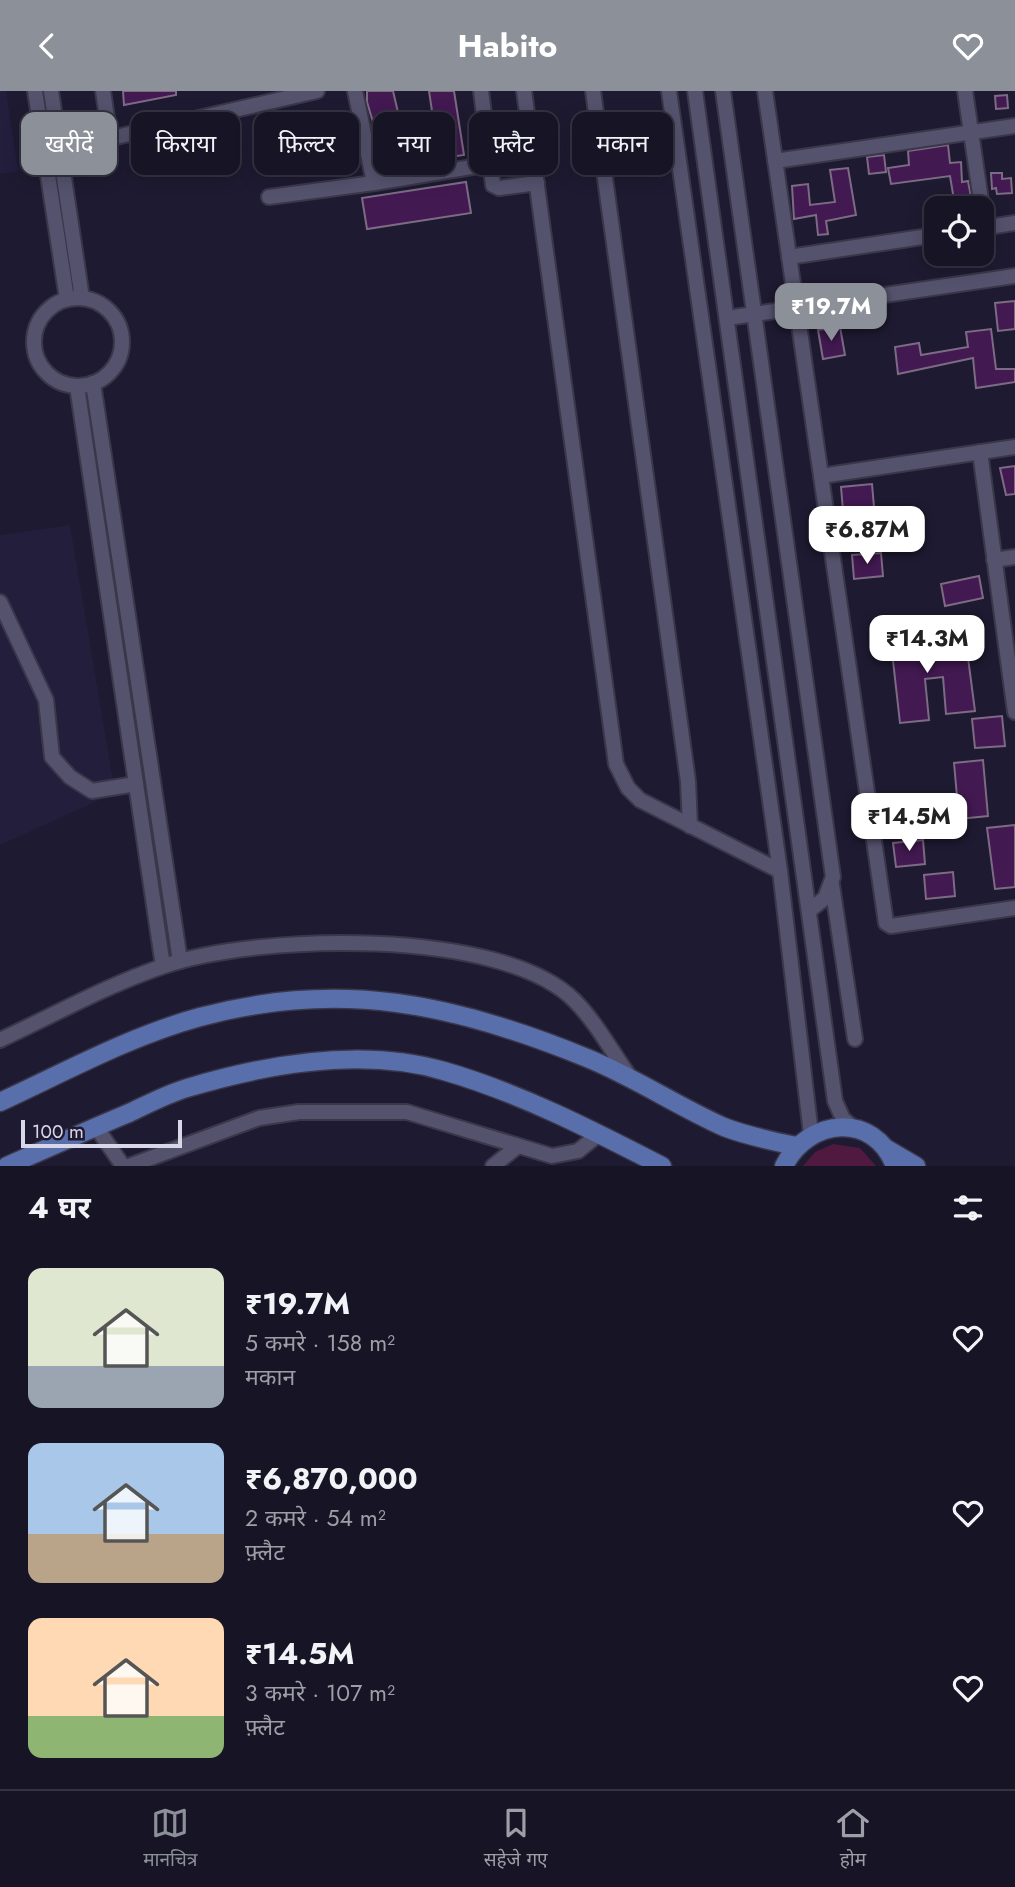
<!DOCTYPE html>
<html lang="hi">
<head>
<meta charset="utf-8">
<style>
  :root { --surface:#161425; --page:#232132; --text:#f1f3f6; --muted:#9e9ea7; --line:#353342; --accent:#8c9099 }
  body { margin:0; font-family:Jost,"Noto Sans Devanagari",sans-serif; background:var(--page); color:var(--text); height:100vh; display:flex; flex-direction:column; font-size:26px; white-space:nowrap }
  * { box-sizing:border-box; margin:0 }
  p { font-size:23px; color:var(--muted) }
  .icon { flex:none; width:38px; height:38px; fill:none; stroke:currentColor; stroke-width:2; stroke-linecap:round; stroke-linejoin:round }
  .map { position:relative; height:1075px; overflow:hidden }
  .drawer { display:flex; flex-direction:column; background:var(--surface); flex:1 }
  .drawer>* { flex:none }
  .top-card { position:absolute; left:21px; top:21px; width:973px; height:63px; display:flex; gap:14px }
  .fabs { position:absolute; left:924px; top:105px; display:grid; gap:14px }
  .fabs a { display:grid; place-items:center; width:70px; height:70px; border-radius:14px; background:var(--surface); box-shadow:0 4px 18px #0003,0 0 0 2px var(--line); font-size:35px }
  .scale { position:absolute; left:21px; bottom:18px; width:161px; box-sizing:border-box; padding-left:7px; border:4px solid #d8d7e7; border-top:0; font-size:19px; line-height:24px; white-space:nowrap; color:#d8d7e7; -webkit-text-stroke:5px #1e1a31; paint-order:stroke }
  .price { position:absolute; translate:-50% -60px; padding:0 16px; border-radius:14px; background:#fff; color:#222; font-size:23px; line-height:46px; filter:drop-shadow(0 2px 4px #0008) }
  .price::after { content:''; position:absolute; left:50%; top:42px; width:21px; height:16px; margin-left:-10px; background:inherit; clip-path:polygon(0 0,100% 0,50% 100%) }
  .price.selected { background:var(--accent); color:#fff }
  ul { padding:0; list-style:none }
  li { display:flex; align-items:center; gap:21px; height:175px; padding:0 28px }
  li span { display:grid; place-items:center; flex:none; width:196px; height:140px; border-radius:14px; color:#555 }
  li>.icon { margin-inline-start:auto }
  span .icon { width:84px; height:84px; fill:#fffc; stroke-width:1 }
  li b { font-size:30px }
  h2 { display:flex; justify-content:space-between; align-items:center; height:84px; padding:0 28px; font-size:30px }
  .tag { padding:0 24px; border-radius:14px; background:var(--surface); box-shadow:0 4px 18px #0003,0 0 0 2px var(--line); font-size:24px; line-height:63px }
  .tag.selected { background:var(--accent); color:#fff }
  header { display:flex; justify-content:space-between; align-items:center; height:91px; padding:0 28px; background:var(--accent); color:#fff; font-size:32px; font-weight:700 }
  .tab-bar { display:flex; justify-content:space-around; align-items:center; height:98px; border-top:2px solid var(--line); background:var(--surface); font-size:19px; color:var(--muted) }
  .tab-bar a { display:grid; justify-items:center; gap:4px }
  .tab-bar .selected { color:var(--accent) }
  .map>svg:first-child { display:block }
</style>
</head>
<body>
<header><svg class="icon" aria-label="back" viewBox="0 0 24 24"><path d="M15 5l-7 7 7 7"/></svg>Habito<svg class="icon" aria-label="heart" viewBox="0 0 24 24"><path d="M12 20l-8-8c-3-5 5-10 8-4 3-6 11-1 8 4z"/></svg></header>
<div class="map">
<svg width="1015" height="1075" viewBox="0 0 1015 1075">
  <rect width="100%" height="100%" fill="#1e1a31"/>
  <g fill="#231e3c">
    <path d="M0,0H6L18,80L0,83Z"/>
    <path d="M70,434L115,702L0,754V444Z"/>
  </g>
  <path fill="#50193f" d="M833,1053L860,1057L876,1075H803L815,1061Z"/>
  <g fill="#421951" stroke="#7d6a84" stroke-width="2">
    <path d="M123,0H176V4L124,14Z"/>
    <path d="M367,0H393L404,47L435,40L429,0H454L464,64L386,75L367,11Z"/>
    <path d="M1007,4L1008,17L996,18L995,5Z"/>
    <path d="M948,54L950,72L961,71L962,91L968,90L971,106L954,109L950,85L891,93L888,77L909,74L908,60Z"/>
    <path d="M884,64L886,81L869,83L867,66Z"/>
    <path d="M848,77L856,124L826,130L828,143L818,144L816,124L794,128L792,95L808,93L810,114L835,111L830,79Z"/>
    <path d="M991,82H1002V88L1011,87L1012,102L997,103L996,97L992,98Z"/>
    <path d="M466,91L471,122L367,138L362,107Z"/>
    <path d="M1015,210V238L998,240L995,212Z"/>
    <path d="M840,236L845,264L823,268L818,239Z"/>
    <path d="M991,238L996,278H1015V291L976,297L973,267L898,283L895,256L919,252L921,264L968,256L966,241Z"/>
    <path d="M1015,375V403L1006,404L1000,377Z"/>
    <path d="M872,393L874,416L843,419L841,396Z"/>
    <path d="M881,462L883,485L854,488L852,464Z"/>
    <path d="M979,485L983,507L945,515L941,493Z"/>
    <path d="M918,531L921,565L967,559L975,620L946,623L943,586L925,588L929,629L900,632L889,534Z"/>
    <path d="M1002,625L1005,655L975,657L972,628Z"/>
    <path d="M983,669L988,725L959,728L954,672Z"/>
    <path d="M1015,734V796L995,798L987,737Z"/>
    <path d="M923,749L925,773L896,776L893,752Z"/>
    <path d="M953,781L955,805L926,808L924,784Z"/>
  </g>
  <g fill="none" stroke-linecap="round" stroke-linejoin="round">
    <defs>
      <g id="minor">
        <path d="M35,0L67,208"/>
        <path d="M51,0L82,207"/>
        <path d="M103,0L110,47"/>
        <path d="M355,0L374,92L533,66"/>
        <path d="M481,0L493,94L499,97L537,92"/>
        <path d="M524,0L616,673L628,697L640,709L780,780"/>
        <path d="M593,0L688,690L690,735"/>
        <path d="M669,0L780,780L811,1043"/>
        <path d="M695,0L835,1010L843,1028L855,1038"/>
        <path d="M723,0L833,786L825,807L810,819"/>
        <path d="M765,0L886,832L891,835L1015,817"/>
        <path d="M965,0L985,137"/>
        <path d="M59,59L317,0"/>
        <path d="M775,70L1015,35"/>
        <path d="M269,106L374,92"/>
        <path d="M982,137L1015,132"/>
        <path d="M789,166L936,144"/>
        <circle cx="78" cy="251" r="44"/>
        <path d="M727,227L1015,185"/>
        <path d="M93,292L180,870"/>
        <path d="M77,295L163,875"/>
        <path d="M980,361L1015,621"/>
        <path d="M821,385L1015,356"/>
        <path d="M994,469L1015,466"/>
        <path d="M0,511L46,609L52,666L70,686L92,700L136,693"/>
        <path d="M832,794L855,948"/>
        <path d="M0,949C54,924 107,894 164,875C256,843 500,836 574,909C596,931 612,961 630,986"/>
        <path d="M96,1036L123,1075"/>
        <path d="M129,1075L259,1027L299,1021H407L552,1065L578,1060L599,1043"/>
        <path d="M493,1075L518,1055"/>
      </g>
      <g id="major">
        <path d="M0,1011C65,981 130,945 200,926C341,888 455,913 587,967C634,986 677,1015 724,1036C747,1045 772,1050 796,1055"/>
        <path d="M887,1058L916,1075"/>
        <path d="M7,1075C48,1057 88,1039 129,1022C148,1013 167,1003 187,997C267,973 363,956 444,980C520,1002 592,1039 662,1075"/>
        <path d="M784,1075C808,1027 874,1020 895,1075"/>
      </g>
    </defs>
    <use href="#minor" stroke="#3a374a" stroke-width="18"/>
    <use href="#major" stroke="#3a374a" stroke-width="21"/>
    <use href="#minor" stroke="#55526e" stroke-width="14"/>
    <use href="#major" stroke="#586fab" stroke-width="18"/>
  </g>
</svg>
<div class="fabs">
<a><svg class="icon" aria-label="locate" viewBox="0 0 24 24"><circle cx="12" cy="12" r="6"/><path d="M12 2v4M12 18v4M2 12h4M18 12h4"/></svg></a>
</div>
<div class="scale">100 m</div>
<b class="price selected" style="left:831px;top:252px">₹19.7M</b>
<b class="price" style="left:867px;top:475px">₹6.87M</b>
<b class="price" style="left:927px;top:584px">₹14.3M</b>
<b class="price" style="left:909px;top:762px">₹14.5M</b>
<div class="top-card">
<a class="tag selected">खरीदें</a>
<a class="tag">किराया</a>
<a class="tag">फ़िल्टर</a>
<a class="tag">नया</a>
<a class="tag">फ़्लैट</a>
<a class="tag">मकान</a>
</div>
</div>
<section class="drawer">
<h2>4 घर<svg class="icon" aria-label="filters" viewBox="0 0 24 24"><path d="M4 7h16M4 17h16"/><circle cx="9" cy="7" r="2"/><circle cx="15" cy="17" r="2"/></svg></h2>
<ul>
<li><span style="background:linear-gradient(#dfe7d0 70%,#9aa5b1 0)"><svg class="icon" aria-label="home" viewBox="0 0 24 24"><path d="M3 11l9-7 9 7M6 9v11h12V9"/></svg></span><div><b>₹19.7M</b><p>5 कमरे · 158 m²</p><p>मकान</p></div><svg class="icon" aria-label="heart" viewBox="0 0 24 24"><path d="M12 20l-8-8c-3-5 5-10 8-4 3-6 11-1 8 4z"/></svg></li>
<li><span style="background:linear-gradient(#a9c7e8 65%,#b9a48a 0)"><svg class="icon" aria-label="home" viewBox="0 0 24 24"><path d="M3 11l9-7 9 7M6 9v11h12V9"/></svg></span><div><b>₹6,870,000</b><p>2 कमरे · 54 m²</p><p>फ़्लैट</p></div><svg class="icon" aria-label="heart" viewBox="0 0 24 24"><path d="M12 20l-8-8c-3-5 5-10 8-4 3-6 11-1 8 4z"/></svg></li>
<li><span style="background:linear-gradient(#ffd9b3 70%,#8fb573 0)"><svg class="icon" aria-label="home" viewBox="0 0 24 24"><path d="M3 11l9-7 9 7M6 9v11h12V9"/></svg></span><div><b>₹14.5M</b><p>3 कमरे · 107 m²</p><p>फ़्लैट</p></div><svg class="icon" aria-label="heart" viewBox="0 0 24 24"><path d="M12 20l-8-8c-3-5 5-10 8-4 3-6 11-1 8 4z"/></svg></li>
</ul>
</section>
<nav class="tab-bar">
<a class="selected"><svg class="icon" aria-label="map" viewBox="0 0 24 24"><path d="M3 6l6-2 6 2 6-2v14l-6 2-6-2-6 2zM9 4v14M15 6v14"/></svg>मानचित्र</a>
<a><svg class="icon" aria-label="saved" viewBox="0 0 24 24"><path d="M7 4h10v16l-5-4-5 4z"/></svg>सहेजे गए</a>
<a><svg class="icon" aria-label="home" viewBox="0 0 24 24"><path d="M3 11l9-7 9 7M6 9v11h12V9"/></svg>होम</a>
</nav>
</body>
</html>
